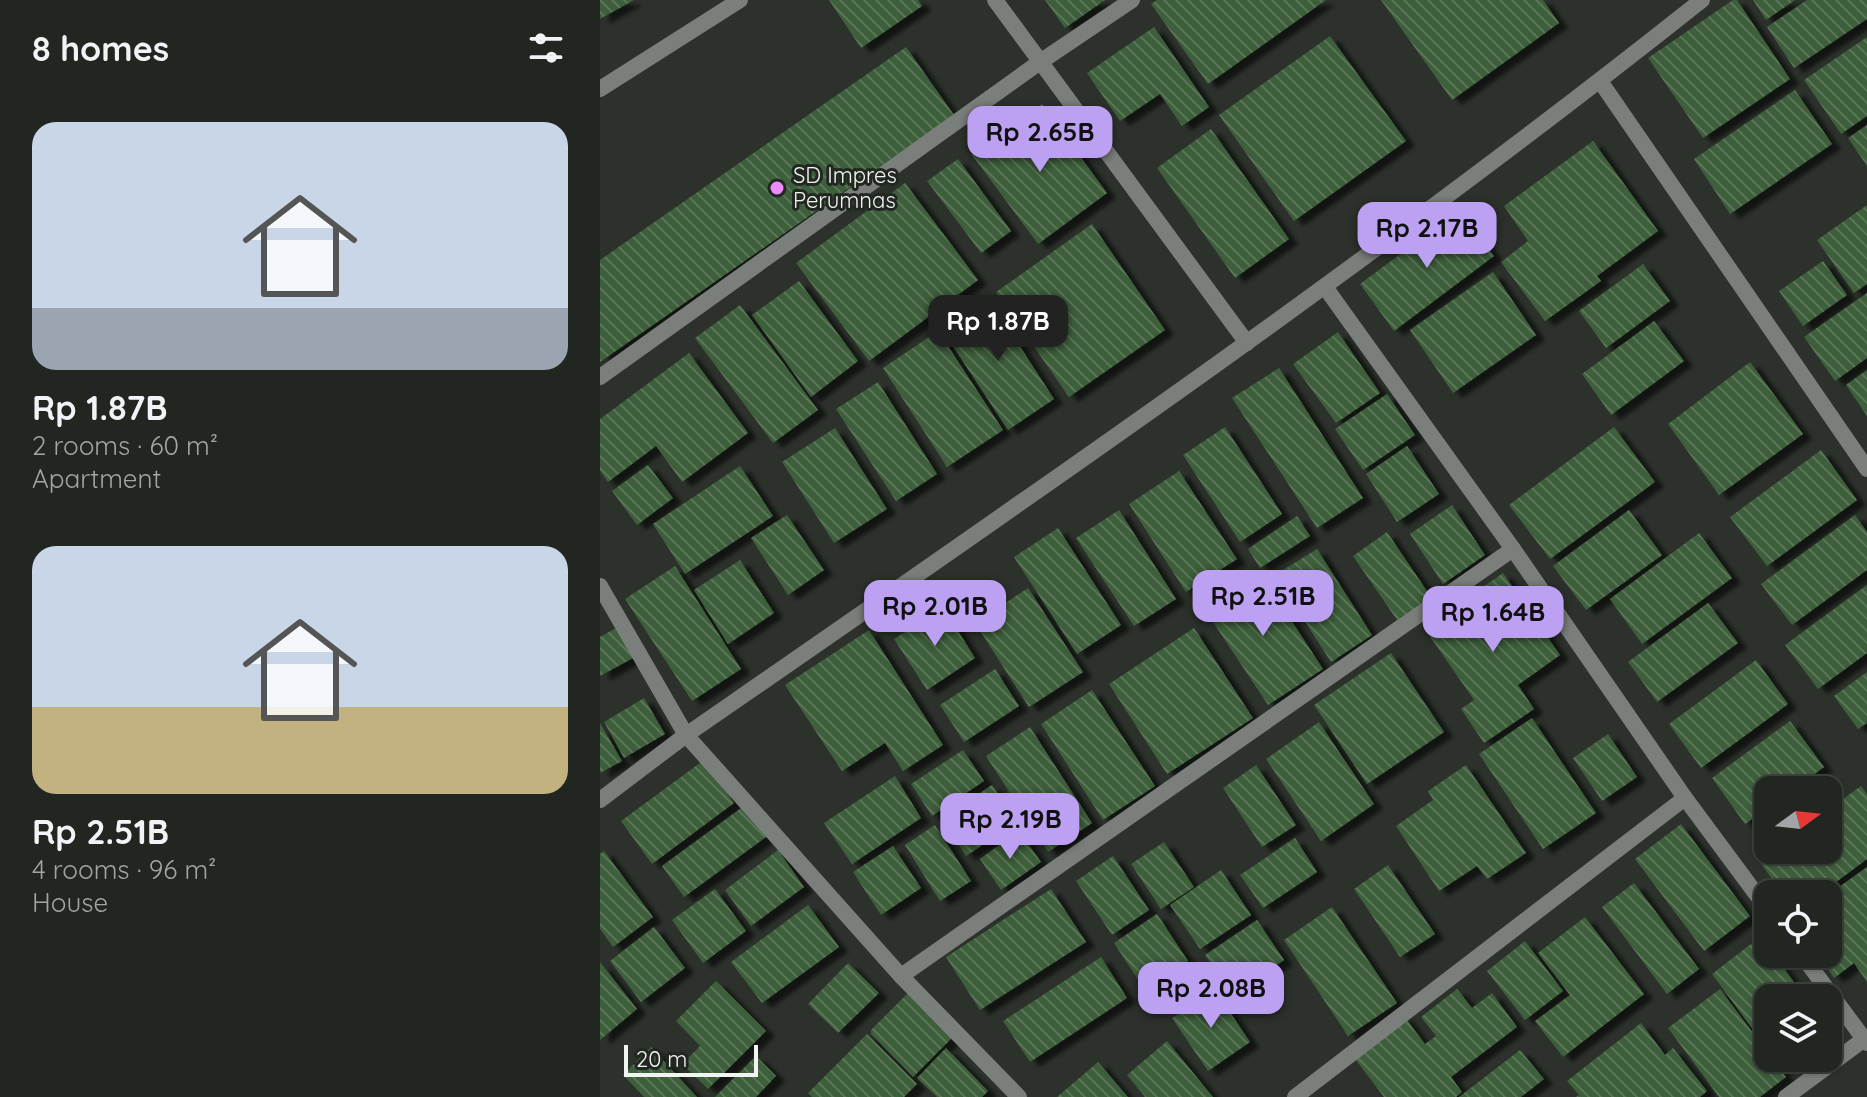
<!DOCTYPE html>
<html lang="en">
<head>
<meta charset="utf-8">
<style>
  :root { --surface:#212620; --page:#2d322d; --text:#f1f3f6; --muted:#a2a5a5; --line:#3e433e; --accent:#bca0f2 }
  body { margin:0; font-family:Quicksand,sans-serif; background:var(--page); color:var(--text); height:100vh; display:flex; flex-direction:column; font-size:30px; white-space:nowrap }
  * { box-sizing:border-box; margin:0 }
  p { font-size:26px; color:var(--muted) }
  .icon { flex:none; width:44px; height:44px; fill:none; stroke:currentColor; stroke-width:2; stroke-linecap:round; stroke-linejoin:round }
  .map { position:relative; flex:1; overflow:hidden }
  .details { display:flex; flex-direction:column; background:var(--surface); width:600px }
  .details>* { flex:none }
  .needle { width:52px; rotate:75deg }
  .buttons { position:absolute; left:1154px; top:776px; display:grid; gap:16px }
  .buttons a { display:grid; place-items:center; width:88px; height:88px; border-radius:16px; background:var(--surface); box-shadow:0 2px 6px #0004,0 0 0 2px var(--line); font-size:40px }
  .scale { position:absolute; left:24px; bottom:20px; width:134px; box-sizing:border-box; padding-left:8px; border:4px solid #f1f5f1; border-top:0; font-size:22px; line-height:28px; white-space:nowrap; color:#f1f5f1; -webkit-text-stroke:6px #222821; paint-order:stroke }
  .price { position:absolute; translate:-50% -68px; padding:0 18px; border-radius:16px; background:var(--accent); color:#111; font-size:26px; line-height:52px; filter:drop-shadow(0 2px 4px #0008) }
  .price::after { content:''; position:absolute; left:50%; top:48px; width:24px; height:18px; margin-left:-12px; background:inherit; clip-path:polygon(0 0,100% 0,50% 100%) }
  .price.selected { background:#222; color:#fff }
  ul { padding:0; list-style:none }
  li { display:grid; align-content:center; gap:16px; height:424px; padding:0 32px }
  li span { display:grid; place-items:center; height:248px; border-radius:24px; color:#555 }
  li>.icon { margin-inline-start:auto }
  span .icon { width:144px; height:144px; fill:#fffc; stroke-width:1 }
  li b { font-size:34px }
  h2 { display:flex; justify-content:space-between; align-items:center; height:96px; padding:0 32px; font-size:34px }
  main { display:flex; flex:1; min-height:0 }
  .map>svg:first-child { display:block }
</style>
</head>
<body>
<main>
<section class="details">
<h2>8 homes<svg class="icon" aria-label="filters" viewBox="0 0 24 24"><path d="M4 7h16M4 17h16"/><circle cx="9" cy="7" r="2"/><circle cx="15" cy="17" r="2"/></svg></h2>
<ul>
<li><span style="background:linear-gradient(#c9d6e8 75%,#9aa5b1 0)"><svg class="icon" aria-label="home" viewBox="0 0 24 24"><path d="M3 11l9-7 9 7M6 9v11h12V9"/></svg></span><div><b>Rp 1.87B</b><p>2 rooms · 60 m²</p><p>Apartment</p></div></li>
<li><span style="background:linear-gradient(#c9d6e8 65%,#c2b280 0)"><svg class="icon" aria-label="home" viewBox="0 0 24 24"><path d="M3 11l9-7 9 7M6 9v11h12V9"/></svg></span><div><b>Rp 2.51B</b><p>4 rooms · 96 m²</p><p>House</p></div></li>
</ul>
</section>
<div class="map">
<svg width="1267" height="1097" viewBox="0 0 1267 1097">
  <defs>
    <pattern id="building-back-hatch" width="6" height="6" patternUnits="userSpaceOnUse" patternTransform="scale(2)"><rect width="6" height="6" fill="#3d5e3a"/><path d="M-1 5l2 2M0 0l6 6M5-1l2 2" fill="none" stroke="#5a7657"/></pattern>
    <filter id="shadow"><feDropShadow dx="9" dy="5" stdDeviation="2" flood-color="#0009"/></filter>
  </defs>
  <rect width="100%" height="100%" fill="#2c322b"/>
  <g fill="url(#building-back-hatch)" filter="url(#shadow)">
    <path d="M0,0H34L0,19Z"/>
    <path d="M229,0H318L322,6L261,48Z"/>
    <path d="M445,0H505L465,28Z"/>
    <path d="M557,0H726L608,84L551,4Z"/>
    <path d="M781,0H943L959,23L852,100Z"/>
    <path d="M1133,0H1137L1190,79L1103,138L1048,58Z"/>
    <path d="M1153,0H1195L1166,20Z"/>
    <path d="M1207,0H1267V19L1194,68L1167,27Z"/>
    <path d="M554,27L609,107L582,126L560,94L520,121L487,73Z"/>
    <path d="M730,36L806,141L694,221L619,115Z"/>
    <path d="M1267,37V116L1241,134L1204,80Z"/>
    <path d="M306,47L354,115L0,362V260Z"/>
    <path d="M1195,90L1232,144L1130,214L1094,159Z"/>
    <path d="M442,104L507,193L438,244L372,155Z"/>
    <path d="M1267,125V166L1248,138Z"/>
    <path d="M611,129L689,239L635,278L557,168Z"/>
    <path d="M993,141L1058,231L997,276L1001,281L945,321L901,262L928,241L904,206Z"/>
    <path d="M358,159L411,231L381,253L327,181Z"/>
    <path d="M305,183L378,280L269,361L196,263Z"/>
    <path d="M1267,205V284L1254,293L1217,240Z"/>
    <path d="M860,210L894,256L794,331L760,284Z"/>
    <path d="M492,224L565,330L469,397L396,292Z"/>
    <path d="M1223,261L1247,295L1203,326L1179,291Z"/>
    <path d="M1043,264L1070,301L1006,348L979,311Z"/>
    <path d="M893,272L936,335L853,393L810,330Z"/>
    <path d="M199,281L258,361L211,397L152,315Z"/>
    <path d="M1267,293V358L1235,381L1204,337Z"/>
    <path d="M388,297L454,399L408,430L341,328Z"/>
    <path d="M140,305L218,410L173,443L95,338Z"/>
    <path d="M1054,321L1084,361L1011,415L982,374Z"/>
    <path d="M338,331L403,430L347,467L283,368Z"/>
    <path d="M738,332L780,393L736,423L693,364Z"/>
    <path d="M89,353L148,433L82,482L56,446L8,482L0,471V419Z"/>
    <path d="M1150,362L1203,434L1119,495L1068,424Z"/>
    <path d="M679,368L763,498L717,528L632,398Z"/>
    <path d="M1267,370V416L1246,385Z"/>
    <path d="M278,382L337,474L296,501L236,409Z"/>
    <path d="M787,394L815,435L763,470L735,429Z"/>
    <path d="M625,427L682,514L640,542L583,455Z"/>
    <path d="M1014,427L1055,482L950,559L909,505Z"/>
    <path d="M235,428L287,509L234,543L182,462Z"/>
    <path d="M807,446L839,494L797,522L766,474Z"/>
    <path d="M1221,450L1257,500L1167,566L1130,517Z"/>
    <path d="M48,465L73,498L37,525L12,491Z"/>
    <path d="M140,466L173,516L85,574L53,524Z"/>
    <path d="M579,471L637,559L586,592L529,504Z"/>
    <path d="M852,505L885,555L843,584L810,534Z"/>
    <path d="M519,510L576,599L534,626L476,538Z"/>
    <path d="M1029,510L1062,555L986,610L953,566Z"/>
    <path d="M187,515L224,570L188,595L151,538Z"/>
    <path d="M1255,515L1267,532V570L1192,625L1161,584Z"/>
    <path d="M697,516L710,536L660,568L648,549Z"/>
    <path d="M458,528L521,625L477,654L414,557Z"/>
    <path d="M787,532L831,597L797,620L753,556Z"/>
    <path d="M1099,533L1132,578L1042,644L1010,599Z"/>
    <path d="M717,549L772,635L731,662L675,575Z"/>
    <path d="M140,560L174,613L128,644L94,590Z"/>
    <path d="M75,566L141,669L92,701L25,599Z"/>
    <path d="M659,571L723,669L668,705L603,607Z"/>
    <path d="M903,573L960,655L918,685L934,709L884,743L861,709L874,700L824,628Z"/>
    <path d="M1267,585V653L1218,689L1185,645Z"/>
    <path d="M428,588L483,672L429,707L375,623Z"/>
    <path d="M1108,603L1138,643L1057,702L1028,662Z"/>
    <path d="M343,607L375,658L327,690L294,639Z"/>
    <path d="M16,628L33,658L0,676V637Z"/>
    <path d="M594,628L653,718L567,774L509,684Z"/>
    <path d="M269,630L343,745L303,771L285,743L242,771L185,685Z"/>
    <path d="M791,653L844,732L767,784L714,705Z"/>
    <path d="M1156,660L1188,704L1101,768L1069,724Z"/>
    <path d="M395,669L419,706L364,742L340,705Z"/>
    <path d="M1267,672V723L1258,729L1234,696Z"/>
    <path d="M492,690L555,786L503,820L441,724Z"/>
    <path d="M44,698L65,734L24,758L4,722Z"/>
    <path d="M932,718L996,813L943,849L879,754Z"/>
    <path d="M1190,721L1224,767L1193,790H1168V808L1145,824L1112,778Z"/>
    <path d="M719,722L774,804L721,841L666,759Z"/>
    <path d="M0,723L22,761L0,773Z"/>
    <path d="M430,727L492,823L448,852L386,756Z"/>
    <path d="M1008,734L1037,777L1002,801L973,758Z"/>
    <path d="M363,750L384,781L332,816L311,784Z"/>
    <path d="M104,760L134,803L52,864L21,821Z"/>
    <path d="M656,765L696,825L662,847L623,788Z"/>
    <path d="M866,765L926,853L887,879L877,866L839,891L796,826L833,800L828,791Z"/>
    <path d="M295,776L321,818L252,864L224,823Z"/>
    <path d="M392,785L417,822L366,856L342,819Z"/>
    <path d="M1261,786L1267,794V859L1220,894H1183L1159,861L1174,850H1228V810Z"/>
    <path d="M144,806L166,837L84,897L62,866Z"/>
    <path d="M1081,824L1150,916L1104,951L1035,859Z"/>
    <path d="M335,825L371,881L340,901L305,845Z"/>
    <path d="M419,831L441,862L401,890L380,859Z"/>
    <path d="M695,838L717,872L663,908L640,875Z"/>
    <path d="M564,842L594,887L561,909L531,864Z"/>
    <path d="M293,846L321,888L281,915L253,872Z"/>
    <path d="M178,850L204,887L151,926L125,890Z"/>
    <path d="M4,851L53,917L13,947L0,929V854Z"/>
    <path d="M513,856L549,910L512,935L476,881Z"/>
    <path d="M788,865L835,934L800,957L754,889Z"/>
    <path d="M1267,867V982L1254,963L1234,978L1217,954H1228V895Z"/>
    <path d="M621,870L651,915L600,949L570,905Z"/>
    <path d="M1034,883L1099,969L1067,994L1002,907Z"/>
    <path d="M115,889L146,931L103,963L72,920Z"/>
    <path d="M451,889L486,942L380,1010L346,957Z"/>
    <path d="M208,905L239,947L162,1003L131,962Z"/>
    <path d="M732,907L797,1003L748,1036L684,940Z"/>
    <path d="M557,914L588,961L545,990L514,943Z"/>
    <path d="M985,917L1044,994L963,1057L935,1021L970,995L938,953Z"/>
    <path d="M657,920L684,960L632,996L605,955Z"/>
    <path d="M54,927L85,968L41,1002L10,961Z"/>
    <path d="M1160,937L1168,947V954H1173L1206,998H1168V1050L1112,974Z"/>
    <path d="M925,941L963,991L925,1020L887,971Z"/>
    <path d="M501,957L527,998L430,1062L403,1021Z"/>
    <path d="M0,962L37,1009L0,1040Z"/>
    <path d="M248,963L279,993L238,1033L208,1004Z"/>
    <path d="M116,981L166,1031L108,1089L82,1064L100,1046L76,1021Z"/>
    <path d="M857,989L872,1008L892,993L917,1027L851,1077L862,1092L856,1097H784L752,1055L803,1015L825,1044L836,1036L821,1017Z"/>
    <path d="M1120,989L1168,1053V1058H1172L1186,1077L1160,1097H1119L1068,1028Z"/>
    <path d="M615,990L650,1042L608,1071L572,1018Z"/>
    <path d="M308,993L352,1038L313,1077L271,1034V1030Z"/>
    <path d="M1041,1023L1065,1055L1073,1048L1107,1091L1100,1097H976L979,1095L967,1081Z"/>
    <path d="M267,1034L317,1084L304,1097H212L208,1093Z"/>
    <path d="M567,1041L613,1097H545L527,1075Z"/>
    <path d="M51,1047L97,1097H44L23,1075Z"/>
    <path d="M346,1048L388,1091L382,1097H337L317,1078Z"/>
    <path d="M920,1050L944,1079L921,1097H859Z"/>
    <path d="M156,1056L176,1076L156,1097H115Z"/>
    <path d="M498,1062L528,1097H457Z"/>
  </g>
  <g fill="none" stroke-linecap="round" stroke-linejoin="round">
    <g stroke="#7b7f7b" stroke-width="16">
      <path d="M395,0L647,343"/>
      <path d="M1000,81L1267,469"/>
      <path d="M0,89L140,0"/>
      <path d="M725,287L913,549L1085,798L1168,910"/>
      <path d="M0,377L440,62L532,0"/>
      <path d="M0,586L86,735L301,976L419,1097"/>
      <path d="M0,800L86,735C430,497 775,260 1102,0"/>
      <path d="M1201,954L1267,1043"/>
      <path d="M301,976L913,549"/>
      <path d="M695,1097L1085,798"/>
      <path d="M1186,1097L1267,1037"/>
    </g>
  </g>
  <circle fill="#ec8cfa" stroke="#222821" stroke-width="3" cx="177" cy="188" r="8"/>
  <g text-anchor="middle" stroke-width="6" stroke-linejoin="round" paint-order="stroke">
    <g font-size="22" fill="#f1f5f1" stroke="#222821" text-anchor="start">
      <text x="193" y="183">SD Impres<tspan x="193" dy="25">Perumnas</tspan></text>
    </g>
  </g>
</svg>
<div class="buttons">
<a><svg class="needle" viewBox="-14 -14 28 28"><path d="M0-13l5 13h-10z" fill="#e53935"/><path d="M0 13l5-13h-10z" fill="#a2a5a5"/></svg></a>
<a><svg class="icon" aria-label="locate" viewBox="0 0 24 24"><circle cx="12" cy="12" r="6"/><path d="M12 2v4M12 18v4M2 12h4M18 12h4"/></svg></a>
<a><svg class="icon" aria-label="layers" viewBox="0 0 24 24"><path d="M12 4l9 5-9 5-9-5zM3 14l9 5 9-5"/></svg></a>
</div>
<div class="scale">20 m</div>
<b class="price" style="left:440px;top:174px">Rp 2.65B</b>
<b class="price" style="left:827px;top:270px">Rp 2.17B</b>
<b class="price selected" style="left:398px;top:363px">Rp 1.87B</b>
<b class="price" style="left:663px;top:638px">Rp 2.51B</b>
<b class="price" style="left:335px;top:648px">Rp 2.01B</b>
<b class="price" style="left:893px;top:654px">Rp 1.64B</b>
<b class="price" style="left:410px;top:861px">Rp 2.19B</b>
<b class="price" style="left:611px;top:1030px">Rp 2.08B</b>
</div>
</main>
</body>
</html>
